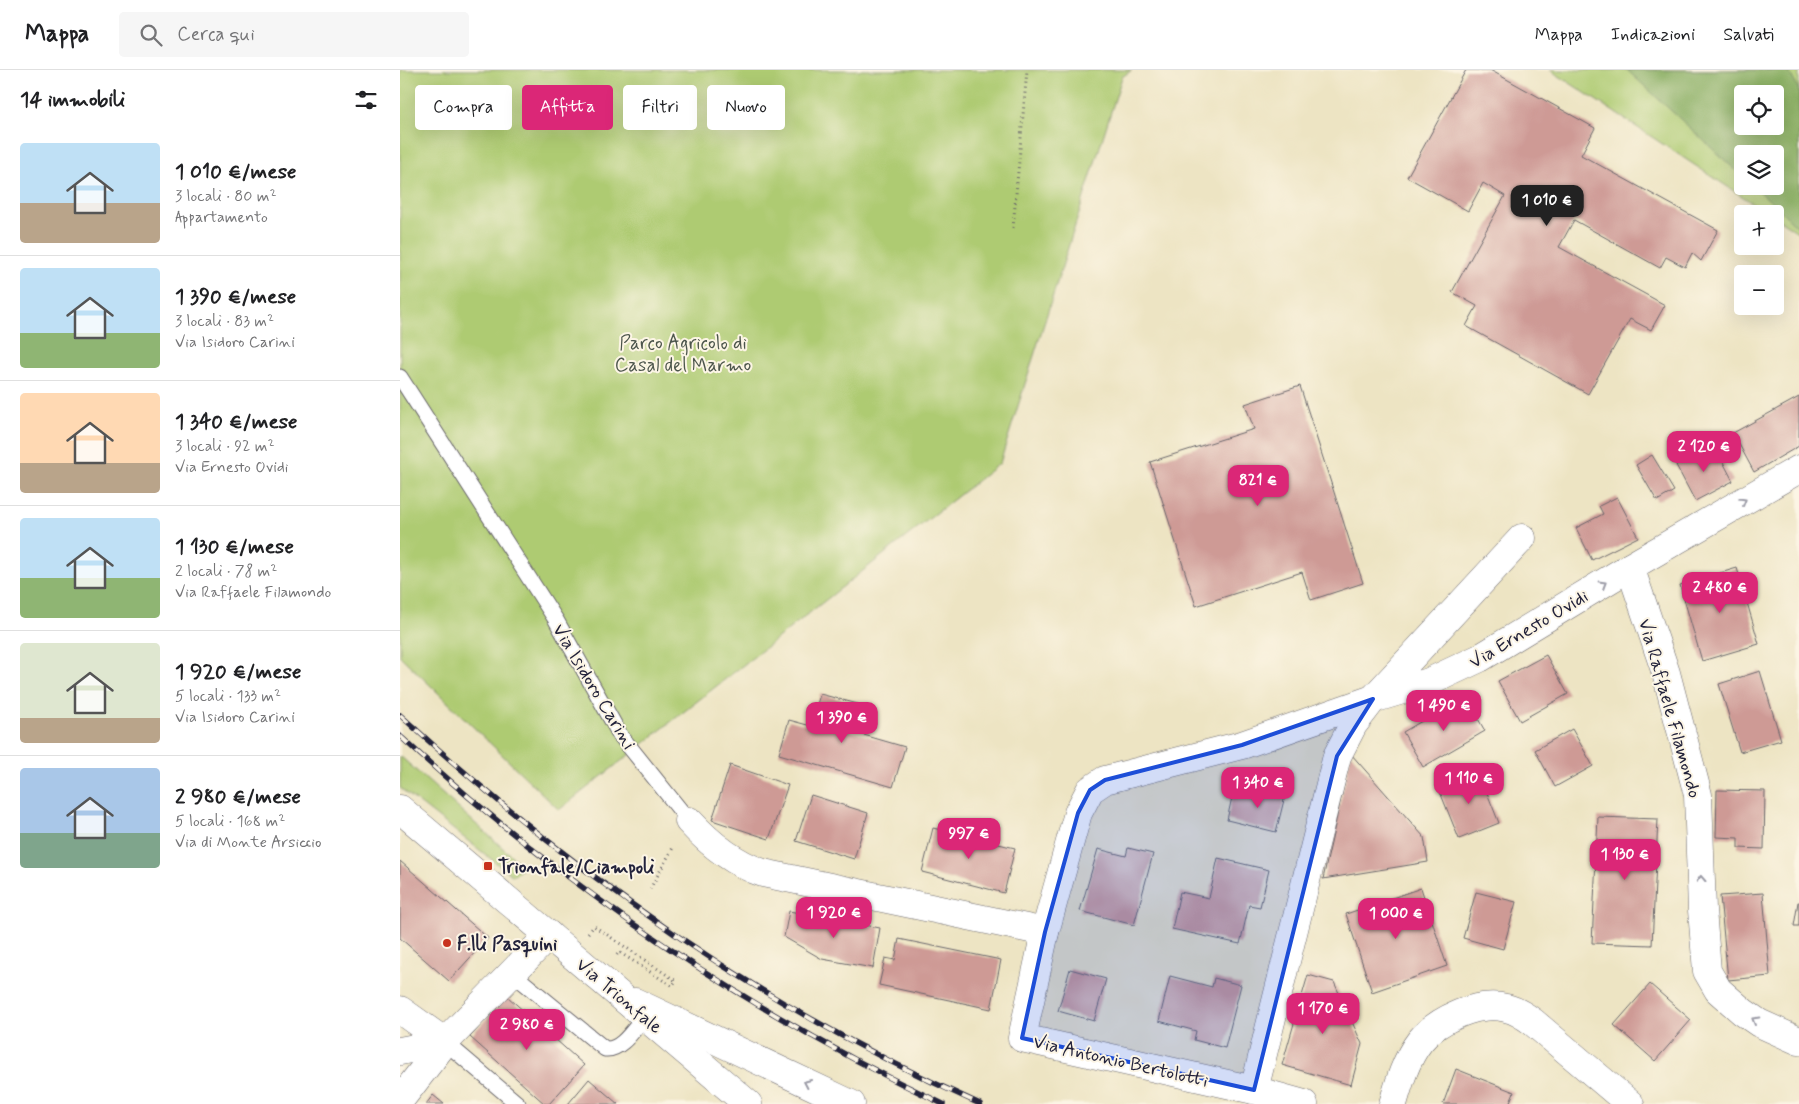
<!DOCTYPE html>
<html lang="it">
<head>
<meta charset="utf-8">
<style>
  :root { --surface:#fff; --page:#f6f6f6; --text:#202124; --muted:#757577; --line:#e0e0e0; --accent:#db2777 }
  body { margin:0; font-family:Mynerve,sans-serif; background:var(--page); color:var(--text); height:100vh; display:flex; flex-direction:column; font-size:19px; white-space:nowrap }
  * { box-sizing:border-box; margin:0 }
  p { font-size:16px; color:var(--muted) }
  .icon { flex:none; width:28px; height:28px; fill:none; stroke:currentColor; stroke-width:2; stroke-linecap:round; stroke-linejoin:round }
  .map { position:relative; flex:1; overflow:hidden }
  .side { display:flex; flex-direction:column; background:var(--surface); width:400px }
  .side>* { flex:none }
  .top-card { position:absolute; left:15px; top:15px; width:475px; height:45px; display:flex; gap:10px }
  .buttons { position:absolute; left:1334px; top:15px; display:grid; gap:10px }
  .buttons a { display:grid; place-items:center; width:50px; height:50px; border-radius:5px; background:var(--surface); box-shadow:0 5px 20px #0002; font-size:25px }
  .price { position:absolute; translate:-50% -42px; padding:0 11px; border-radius:10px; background:var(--accent); color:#fff; font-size:16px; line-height:32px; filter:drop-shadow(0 1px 2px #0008) }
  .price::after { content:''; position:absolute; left:50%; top:30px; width:15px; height:11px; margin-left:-8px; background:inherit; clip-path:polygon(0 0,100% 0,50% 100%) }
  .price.current { background:#222; color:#fff }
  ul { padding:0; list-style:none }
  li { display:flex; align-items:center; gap:15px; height:125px; padding:0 20px }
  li+li { border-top:1px solid var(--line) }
  li span { display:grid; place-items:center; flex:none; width:140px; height:100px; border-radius:5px; color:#555 }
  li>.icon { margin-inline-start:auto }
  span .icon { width:60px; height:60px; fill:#fffc; stroke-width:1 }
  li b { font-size:21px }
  h2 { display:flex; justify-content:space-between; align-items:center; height:60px; padding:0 20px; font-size:21px }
  .chip { padding:0 18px; border-radius:5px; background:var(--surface); box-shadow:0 5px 20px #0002; font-size:18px; line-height:45px }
  .chip.current { background:var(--accent); color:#fff }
  header { display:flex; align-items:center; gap:30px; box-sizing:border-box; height:70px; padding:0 25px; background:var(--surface); border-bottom:1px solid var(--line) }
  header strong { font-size:24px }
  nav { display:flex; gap:28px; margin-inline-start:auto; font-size:18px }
  .search { width:350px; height:45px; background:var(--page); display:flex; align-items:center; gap:12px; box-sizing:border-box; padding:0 18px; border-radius:5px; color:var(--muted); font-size:19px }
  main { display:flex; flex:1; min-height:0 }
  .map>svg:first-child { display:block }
</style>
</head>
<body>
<header>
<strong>Mappa</strong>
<div class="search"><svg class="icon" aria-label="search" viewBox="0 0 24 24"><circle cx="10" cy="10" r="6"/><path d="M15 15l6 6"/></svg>Cerca qui</div>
<nav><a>Mappa</a><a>Indicazioni</a><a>Salvati</a></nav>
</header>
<main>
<section class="side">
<h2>14 immobili<svg class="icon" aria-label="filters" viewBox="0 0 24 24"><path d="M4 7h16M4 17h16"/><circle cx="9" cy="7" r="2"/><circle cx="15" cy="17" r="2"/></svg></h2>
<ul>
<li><span style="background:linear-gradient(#bfe0f5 60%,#b9a48a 0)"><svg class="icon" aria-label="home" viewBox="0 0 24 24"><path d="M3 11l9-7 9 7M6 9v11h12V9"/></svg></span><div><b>1 010 €/mese</b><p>3 locali · 80 m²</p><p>Appartamento</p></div></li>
<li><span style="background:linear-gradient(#bfe0f5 65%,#8fb573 0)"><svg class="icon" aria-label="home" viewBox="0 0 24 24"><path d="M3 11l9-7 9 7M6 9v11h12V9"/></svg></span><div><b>1 390 €/mese</b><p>3 locali · 83 m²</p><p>Via Isidoro Carini</p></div></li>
<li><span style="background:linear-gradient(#ffd9b3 70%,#b9a48a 0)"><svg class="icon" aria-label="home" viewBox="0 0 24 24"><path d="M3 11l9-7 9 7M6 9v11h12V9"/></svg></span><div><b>1 340 €/mese</b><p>3 locali · 92 m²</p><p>Via Ernesto Ovidi</p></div></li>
<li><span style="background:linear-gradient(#bfe0f5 60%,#8fb573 0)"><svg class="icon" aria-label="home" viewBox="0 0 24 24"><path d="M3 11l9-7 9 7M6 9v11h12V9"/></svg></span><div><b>1 130 €/mese</b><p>2 locali · 78 m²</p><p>Via Raffaele Filamondo</p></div></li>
<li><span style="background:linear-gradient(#dfe7d0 75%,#b9a48a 0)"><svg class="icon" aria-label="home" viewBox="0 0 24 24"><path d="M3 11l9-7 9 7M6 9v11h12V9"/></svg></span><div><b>1 920 €/mese</b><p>5 locali · 133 m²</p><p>Via Isidoro Carini</p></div></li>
<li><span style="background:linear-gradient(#a9c7e8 65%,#7fa58c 0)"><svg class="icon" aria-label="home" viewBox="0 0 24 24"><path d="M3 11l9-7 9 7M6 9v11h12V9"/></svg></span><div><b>2 980 €/mese</b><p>5 locali · 168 m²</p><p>Via di Monte Arsiccio</p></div></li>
</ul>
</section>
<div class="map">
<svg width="1399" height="1034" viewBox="0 0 1399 1034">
  <rect width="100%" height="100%" fill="#fcf5e5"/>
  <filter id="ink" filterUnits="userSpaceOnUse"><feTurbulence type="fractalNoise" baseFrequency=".02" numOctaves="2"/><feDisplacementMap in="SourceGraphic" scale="10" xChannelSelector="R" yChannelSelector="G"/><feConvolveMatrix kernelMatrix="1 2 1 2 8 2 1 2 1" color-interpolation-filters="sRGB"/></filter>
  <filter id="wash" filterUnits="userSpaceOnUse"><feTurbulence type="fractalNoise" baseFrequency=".0096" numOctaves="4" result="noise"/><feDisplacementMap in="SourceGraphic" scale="20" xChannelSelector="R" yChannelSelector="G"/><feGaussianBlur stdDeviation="1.12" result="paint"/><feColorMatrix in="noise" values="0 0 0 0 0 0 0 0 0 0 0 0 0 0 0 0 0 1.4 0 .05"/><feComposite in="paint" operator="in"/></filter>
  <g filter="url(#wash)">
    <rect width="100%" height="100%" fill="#ede4c3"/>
    <g fill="#aecb72" stroke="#687656" fill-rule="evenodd">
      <path d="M0,0H732L722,7L600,393L159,740L0,586Z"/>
      <path d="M1150,0H1399V163L1375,147V144H1369ZM1342,24H1375V56H1342ZM1342,84H1375V116H1342Z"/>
      <path d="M0,686L124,797L113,806L0,718Z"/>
    </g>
    <path fill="#8aaf64" stroke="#566850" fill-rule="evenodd" d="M1227,0H1388L1399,20V158L1354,116H1375V84H1342V106ZM1342,24H1375V56H1342Z"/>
    <g id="blocks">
      <g fill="#ce9a95">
        <path d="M1066,0H1090L1195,58L1181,85L1318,160L1301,191L1292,183L1285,197L1266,187L1260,198L1174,150L1159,177L1265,235L1251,260L1230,249L1188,324L1066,256L1077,236L1052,222L1105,126L1083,113L1068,141L1007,107Z"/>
        <path d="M900,316L963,513L911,530L902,502L796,536L750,392L854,359L845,334Z"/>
        <path d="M1399,327V376L1354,402L1333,363Z"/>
        <path d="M1314,375L1333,411L1295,431L1276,395Z"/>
        <path d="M1252,385L1274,421L1257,431L1236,395Z"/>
        <path d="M1217,427L1238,467L1192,490L1176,458L1203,444L1199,436Z"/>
        <path d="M1337,498L1359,574L1302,591L1280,515Z"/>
        <path d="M1146,585L1168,624L1120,651L1098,611Z"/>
        <path d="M1360,601L1381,670L1340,682L1319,614Z"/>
        <path d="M420,624L458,634L450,661L505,677L493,717L379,684L389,650L411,656Z"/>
        <path d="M1065,626L1085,661L1023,697L1003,662Z"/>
        <path d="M1172,659L1193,696L1155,717L1135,680Z"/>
        <path d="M951,684L1024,767L1028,792L923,809Z"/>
        <path d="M330,695L388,715L369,769L312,750Z"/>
        <path d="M1078,700L1099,753L1059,769L1038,717Z"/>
        <path d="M864,717L886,722L876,762L827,750L832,727L863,722Z"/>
        <path d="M1317,720L1365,721L1364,779L1338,778V768L1316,767Z"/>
        <path d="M411,725L468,743L454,789L396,771Z"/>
        <path d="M1198,747L1258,749L1252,875L1192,873Z"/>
        <path d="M533,758L615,778L604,823L522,802Z"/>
        <path d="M728,778L753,784L734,855L680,841L698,779L726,786Z"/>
        <path d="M818,788L869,800L860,837L849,835L840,874L772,859L780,822L809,828Z"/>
        <path d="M0,791L88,868L49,911L0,868Z"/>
        <path d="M1021,818L1047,896L972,922L946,844Z"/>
        <path d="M1076,822L1116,832L1103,879L1063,868Z"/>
        <path d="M1363,823L1370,906L1328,910L1320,826Z"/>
        <path d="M1398,832H1399V856H1394Z"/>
        <path d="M389,841L480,858L473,898L422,889L384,867Z"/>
        <path d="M499,869L601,890L591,939L479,915L485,888L495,890Z"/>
        <path d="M670,899L706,909L694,951L658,941Z"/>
        <path d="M908,905L934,912L962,974L951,1015L882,995Z"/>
        <path d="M770,906L812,917L814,908L841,915L825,978L794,970L796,961L759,951Z"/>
        <path d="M1250,914L1291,950L1255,991L1214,955Z"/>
        <path d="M107,926L184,995L149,1034H145L70,967Z"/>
        <path d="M1056,999L1114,1022L1109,1034H1043Z"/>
        <path d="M189,1009L218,1034H168Z"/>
        <path d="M33,1025L44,1034H26Z"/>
      </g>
    </g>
  </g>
  <g filter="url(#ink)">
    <use href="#blocks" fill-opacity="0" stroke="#69666b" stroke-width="1"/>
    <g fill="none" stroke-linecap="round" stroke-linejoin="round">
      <defs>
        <g id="service">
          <path d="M0,307L156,550L220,665L289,751"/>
          <path d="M112,903L205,979C222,981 235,957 246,945"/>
          <path d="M45,972L118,1034"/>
        </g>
        <g id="minor">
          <path d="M1230,497L1266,603L1298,725L1302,840L1307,901L1318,920L1343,942L1359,953L1399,971"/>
          <path d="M289,751C310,774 333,793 363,803L645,862"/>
          <path d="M0,940L45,972"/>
          <path d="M0,981L45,972"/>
          <path d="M854,1020L937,686L953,655L973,629L1029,612L1080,588L1230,497L1399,399"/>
          <path d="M0,1030L45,972L149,865"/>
          <path d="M904,1034L854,1020L622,968L645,862L678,743L690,720L705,710L842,675L973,629L1122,468"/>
        </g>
        <g id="secondary">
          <path d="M235,932L451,1034"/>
          <path d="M993,1034C999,1013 1006,989 1020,971C1038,949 1078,931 1106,938C1116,940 1125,946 1133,952L1230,1034"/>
        </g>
        <path id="primary" d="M0,739L348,1034"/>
      </defs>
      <use href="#service" stroke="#69666b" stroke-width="17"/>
      <use href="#minor" stroke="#69666b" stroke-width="29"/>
      <use href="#secondary" stroke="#69666b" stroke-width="29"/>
      <use href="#primary" stroke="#69666b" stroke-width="29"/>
      <g stroke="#69666b" stroke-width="3" stroke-dasharray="1 4" stroke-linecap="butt">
        <path d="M613,158L627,0"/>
        <path d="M250,819L274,776"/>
        <path d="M188,863L194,856L276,911L272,916L219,882L215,887"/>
      </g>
      <use href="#service" stroke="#fff" stroke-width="15"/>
      <use href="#minor" stroke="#fff" stroke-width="28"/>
      <use href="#secondary" stroke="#fff" stroke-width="28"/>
      <use href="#primary" stroke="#fff" stroke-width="28"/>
      <defs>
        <g id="rail">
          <path d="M0,645C177,807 360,936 580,1034"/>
          <path d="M0,666C162,816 344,939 543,1034"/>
        </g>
      </defs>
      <use href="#rail" stroke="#22223b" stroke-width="5.5"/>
      <use href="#rail" stroke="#fcf5e5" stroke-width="4" stroke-dasharray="11" stroke-linecap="butt"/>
    </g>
    <defs><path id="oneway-chevron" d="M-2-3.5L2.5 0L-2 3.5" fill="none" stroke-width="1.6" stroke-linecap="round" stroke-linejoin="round" transform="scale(1.25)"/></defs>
    <g stroke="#9c9ca7">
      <use href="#oneway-chevron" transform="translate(1343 431) rotate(-30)"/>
      <use href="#oneway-chevron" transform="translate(1203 514) rotate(-31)"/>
      <use href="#oneway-chevron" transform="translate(1301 809) rotate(-93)"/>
      <use href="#oneway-chevron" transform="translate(1355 950) rotate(-150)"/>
      <use href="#oneway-chevron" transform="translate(407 1013) rotate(-155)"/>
    </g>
  </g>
  <path fill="#1d4ed8" fill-opacity="0.2" stroke="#1d4ed8" stroke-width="4" stroke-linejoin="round" d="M973,629L937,686L854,1020L622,968L645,862L678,743L690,720L705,710L842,675Z"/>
  <g fill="#c8321e" stroke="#fcf5e5" stroke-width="2">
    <rect x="83" y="791" width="10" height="10" rx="2.5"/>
    <circle cx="47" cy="873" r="5"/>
  </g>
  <g text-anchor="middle" stroke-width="4" stroke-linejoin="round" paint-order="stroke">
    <g font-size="19" fill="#4c554c" stroke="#fcf5e5">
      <text x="283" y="279">Parco Agricolo di<tspan x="283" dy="22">Casal del Marmo</tspan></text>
    </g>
    <g font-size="19" fill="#22223b" stroke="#fcf5e5">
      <text transform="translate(1128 558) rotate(-31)" y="7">Via Ernesto Ovidi</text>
      <text transform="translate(195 616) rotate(59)" y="7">Via Isidoro Carini</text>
      <text transform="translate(1271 638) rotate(74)" y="7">Via Raffaele Filamondo</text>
      <text transform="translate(220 925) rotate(40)" y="7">Via Trionfale</text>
      <text transform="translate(721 990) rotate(13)" y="7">Via Antonio Bertolotti</text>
    </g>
    <g font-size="19" font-weight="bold" fill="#22223b" stroke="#fcf5e5" text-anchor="start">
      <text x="98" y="803">Trionfale/Ciampoli</text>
      <text x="57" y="880">F.lli Pasquini</text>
    </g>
  </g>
</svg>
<div class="buttons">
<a><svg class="icon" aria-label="locate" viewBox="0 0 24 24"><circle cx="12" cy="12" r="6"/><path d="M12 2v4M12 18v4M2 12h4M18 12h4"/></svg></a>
<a><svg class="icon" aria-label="layers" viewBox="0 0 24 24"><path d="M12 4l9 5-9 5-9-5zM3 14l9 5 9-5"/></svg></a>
<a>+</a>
<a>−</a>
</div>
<b class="price current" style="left:1147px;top:157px">1 010 €</b>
<b class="price" style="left:1304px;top:403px">2 120 €</b>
<b class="price" style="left:858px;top:437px">821 €</b>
<b class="price" style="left:1320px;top:544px">2 480 €</b>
<b class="price" style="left:1044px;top:662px">1 490 €</b>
<b class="price" style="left:442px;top:674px">1 390 €</b>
<b class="price" style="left:1069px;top:735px">1 110 €</b>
<b class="price" style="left:858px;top:739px">1 340 €</b>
<b class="price" style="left:569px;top:790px">997 €</b>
<b class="price" style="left:1225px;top:811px">1 130 €</b>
<b class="price" style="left:434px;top:869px">1 920 €</b>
<b class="price" style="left:996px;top:870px">1 000 €</b>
<b class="price" style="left:923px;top:965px">1 170 €</b>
<b class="price" style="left:127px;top:981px">2 980 €</b>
<div class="top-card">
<a class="chip">Compra</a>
<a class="chip current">Affitta</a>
<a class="chip">Filtri</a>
<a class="chip">Nuovo</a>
</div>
</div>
</main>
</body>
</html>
